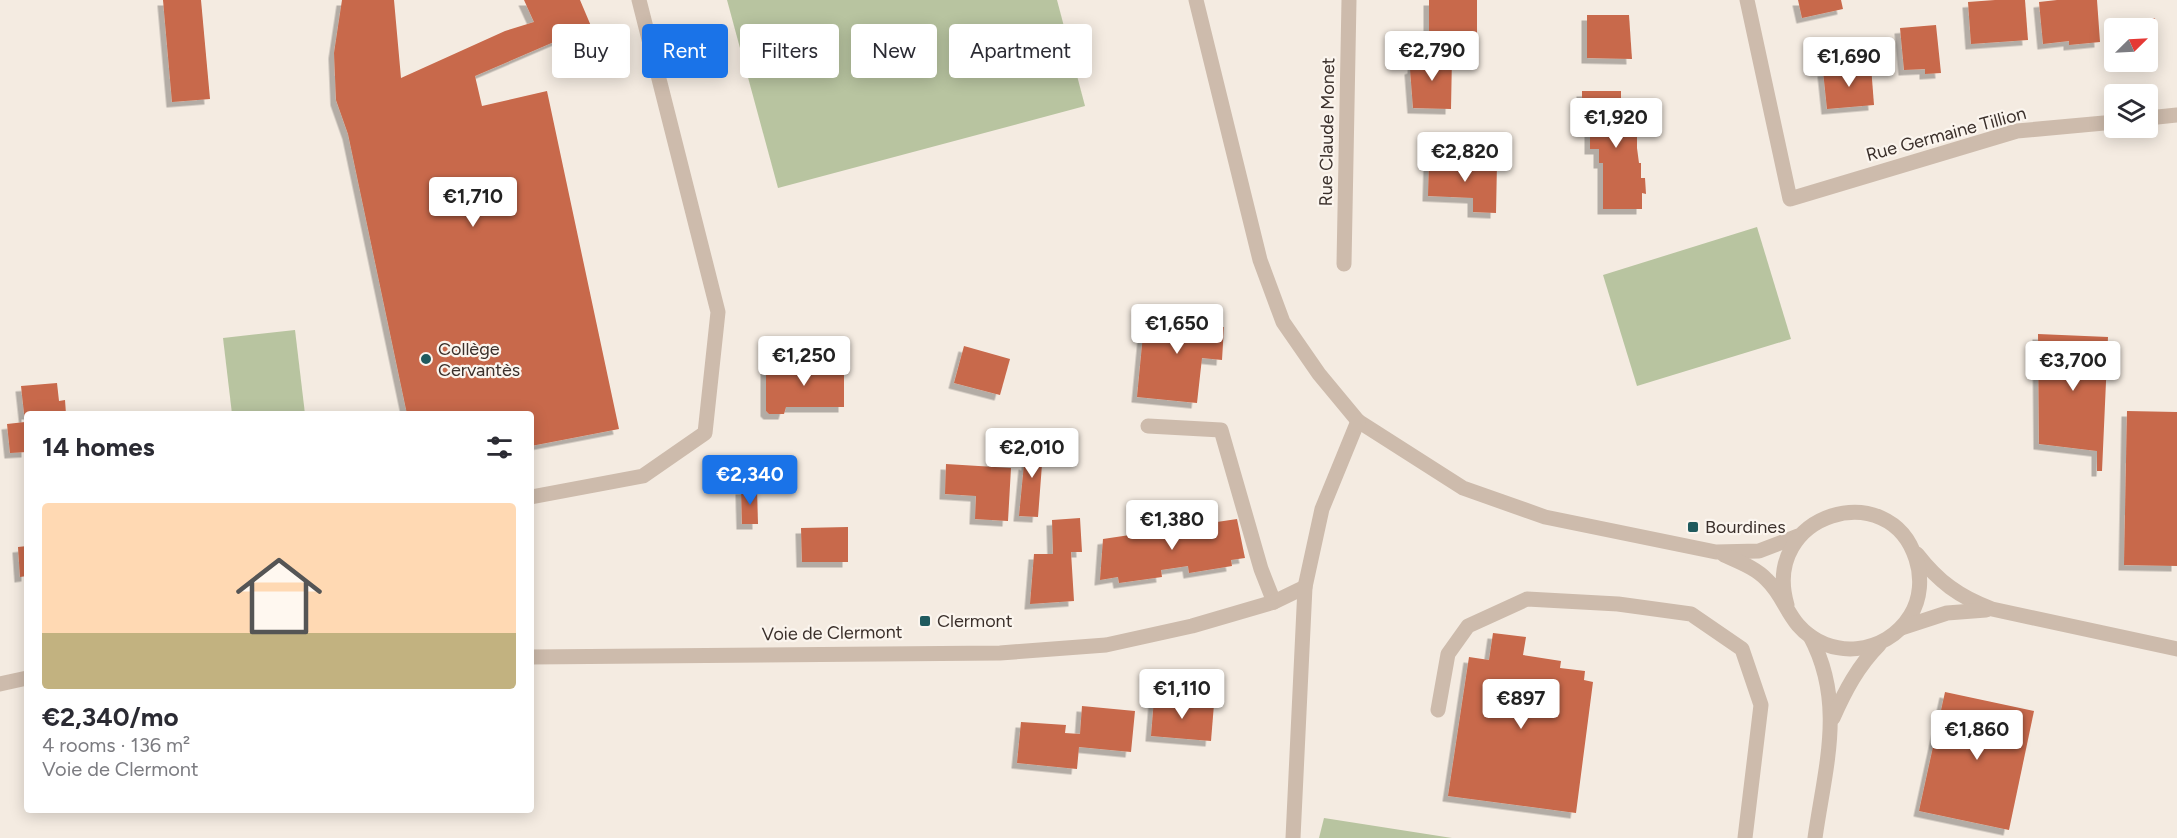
<!DOCTYPE html>
<html lang="en">
<head>
<meta charset="utf-8">
<style>
  :root { --surface:#fff; --page:#f7f7f7; --text:#2b2b33; --muted:#7c7c81; --line:#e1e1e2; --accent:#1a73e8 }
  body { margin:0; font-family:Figtree,sans-serif; background:var(--page); color:var(--text); height:100vh; display:flex; flex-direction:column; font-size:22px; white-space:nowrap }
  * { box-sizing:border-box; margin:0 }
  p { font-size:20px; color:var(--muted) }
  .icon { flex:none; width:33px; height:33px; fill:none; stroke:currentColor; stroke-width:2; stroke-linecap:round; stroke-linejoin:round }
  .map { position:relative; flex:1; overflow:hidden }
  .details { position:absolute; left:24px; top:411px; width:510px; height:402px; display:flex; flex-direction:column; background:var(--surface); border-radius:6px; box-shadow:0 3px 15px #0003 }
  .details>* { flex:none }
  .banner { position:absolute; left:552px; top:24px; width:570px; height:54px; display:flex; gap:12px }
  .needle { width:39px; rotate:66deg }
  .fabs { position:absolute; left:2104px; top:18px; display:grid; gap:12px }
  .fabs a { display:grid; place-items:center; width:54px; height:54px; border-radius:6px; background:var(--surface); box-shadow:0 3px 15px #0003; font-size:30px }
  .price { position:absolute; translate:-50% -51px; padding:0 14px; border-radius:6px; background:#fff; color:#222; font-size:20px; line-height:39px; filter:drop-shadow(0 2px 3px #0008) }
  .price::after { content:''; position:absolute; left:50%; top:36px; width:18px; height:14px; margin-left:-9px; background:inherit; clip-path:polygon(0 0,100% 0,50% 100%) }
  .price.on { background:var(--accent); color:#fff }
  ul { padding:0; list-style:none }
  li { display:grid; align-content:center; gap:12px; height:318px; padding:0 18px }
  li+li { border-top:2px solid var(--line) }
  li span { display:grid; place-items:center; height:186px; border-radius:6px; color:#555 }
  li>.icon { margin-inline-start:auto }
  span .icon { width:108px; height:108px; fill:#fffc; stroke-width:1 }
  li b { font-size:26px }
  h2 { display:flex; justify-content:space-between; align-items:center; height:72px; padding:0 18px; font-size:26px }
  .pill { padding:0 21px; border-radius:6px; background:var(--surface); box-shadow:0 3px 15px #0003; font-size:21px; line-height:54px }
  .pill.on { background:var(--accent); color:#fff }
  .map>svg:first-child { display:block }
</style>
</head>
<body>
<div class="map">
<svg width="2177" height="838" viewBox="0 0 2177 838">
  <defs>
    <filter id="shadow"><feDropShadow dx="-5.5" dy="5.5" stdDeviation="0" flood-color="#0004"/></filter>
  </defs>
  <rect width="100%" height="100%" fill="#f4ebe1"/>
  <g fill="#b8c4a0">
    <path d="M727,0H1057L1085,106L778,188Z"/>
    <path d="M1757,227L1791,339L1637,386L1603,275Z"/>
    <path d="M295,330L305,414H232L223,338Z"/>
    <path d="M1324,818L1452,838H1319Z"/>
  </g>
  <g fill="#c8694b" filter="url(#shadow)">
    <path d="M163,0H201L210,99L172,102Z"/>
    <path d="M342,0H394L401,78L505,31L534,22L524,0H580L591,26L475,76L482,106L547,91L619,429L531,446V414H407L348,134L336,100L334,53Z"/>
    <rect x="1429" y="0" width="48" height="35"/>
    <path d="M1798,0H1841L1843,9L1802,18Z"/>
    <path d="M1995,0H2025L2028,40L1971,44L1968,2Z"/>
    <path d="M2057,0H2097L2100,42L2069,45V41L2043,44L2039,2Z"/>
    <path d="M1587,15H1629L1632,59L1587,58Z"/>
    <path d="M2155,18L2158,51L2148,52V28H2114L2113,21Z"/>
    <path d="M1936,25L1941,73L1925,74V69L1904,70L1900,28Z"/>
    <path d="M1414,55L1452,56L1451,109L1413,108L1410,69L1413,68Z"/>
    <path d="M1871,66L1874,105L1827,109L1823,71Z"/>
    <path d="M1582,91H1621V112H1637V148L1639,163H1641V178H1645L1646,194L1642,193V209H1603V163H1599V149H1590V112H1582Z"/>
    <path d="M1429,162L1497,163L1496,213L1473,212V198L1428,196Z"/>
    <path d="M1208,313L1221,314L1220,327H1224L1222,360L1202,358L1197,403L1137,397L1145,314L1207,318Z"/>
    <path d="M2038,334L2108,337L2102,471H2097V451L2039,444Z"/>
    <path d="M964,346L1010,359L1000,395L954,383Z"/>
    <path d="M766,366H844V407H786L784,414H769L766,411Z"/>
    <path d="M57,383L59,401L65,400L66,414H27V452L10,453L7,424L25,422L21,386Z"/>
    <path d="M2127,411L2177,412V566L2124,565Z"/>
    <path d="M1029,438H1044L1038,517L1019,516L1024,464L1027,465Z"/>
    <path d="M946,464L1011,468L1008,521L975,519L976,496L945,494Z"/>
    <path d="M757,488L758,524H742L741,489Z"/>
    <path d="M1080,518L1082,552H1071L1074,601L1030,604L1034,554H1053L1052,520Z"/>
    <path d="M1237,519L1245,558L1231,560L1232,566L1189,573L1188,566L1161,570L1162,577L1119,583L1118,577L1100,580L1103,539Z"/>
    <path d="M848,527V562H802L801,528Z"/>
    <path d="M27,546V576L20,577L18,547Z"/>
    <path d="M1493,633L1526,637L1523,655L1561,661L1560,668L1585,671L1584,680L1593,682L1576,813L1448,796L1469,657L1489,660Z"/>
    <path d="M1945,692L2034,711L2009,830L1919,811Z"/>
    <path d="M1154,699L1214,704L1211,741L1151,736Z"/>
    <path d="M1082,706L1135,711L1131,752L1079,747L1077,769L1017,763L1021,722L1066,725L1065,733L1080,734Z"/>
  </g>
  <g fill="none" stroke-linecap="round" stroke-linejoin="round">
    <g stroke="#cdbbac" stroke-width="15">
      <path d="M1196,0L1260,260L1283,322L1319,374L1358,421L1463,488L1545,517L1716,552L1759,551L1798,536"/>
      <path d="M1747,0L1790,199L2017,131L2115,122"/>
      <path d="M2148,118L2177,115"/>
      <path d="M1344,264L1349,0"/>
      <path d="M1148,426L1221,430L1261,569L1274,602"/>
      <path d="M531,497L643,476L705,433L718,312L639,0"/>
      <path d="M1917,554C1938,581 1959,597 1992,609L2177,649"/>
      <path d="M1724,555C1739,562 1756,568 1767,580C1781,593 1786,611 1798,625C1829,661 1886,655 1910,616C1921,599 1922,577 1916,559C1890,475 1760,513 1787,605"/>
      <path d="M1901,628L1947,613L1986,610"/>
      <path d="M1810,636C1846,703 1825,767 1815,838"/>
      <path d="M531,657L1000,653L1106,645L1192,626L1274,602L1305,587"/>
      <path d="M0,684L27,678"/>
      <path d="M1438,710L1448,654L1468,626L1527,599L1618,604L1691,614L1742,649L1761,705L1745,838"/>
      <path d="M1833,718C1845,691 1858,666 1879,645"/>
      <path d="M1293,838L1305,587L1322,509L1358,421"/>
    </g>
  </g>
  <g fill="#1f5a5e" stroke="#fbf5ee" stroke-width="2">
    <circle cx="426" cy="359" r="6"/>
    <rect x="1687" y="521" width="12" height="12" rx="3"/>
    <rect x="919" y="615" width="12" height="12" rx="3"/>
  </g>
  <g text-anchor="middle" stroke-width="4.5" stroke-linejoin="round" paint-order="stroke">
    <g font-size="18" fill="#3b302b" stroke="#fbf5ee">
      <text transform="translate(1327 132) rotate(-89)" y="6">Rue Claude Monet</text>
      <text transform="translate(1946 134) rotate(-15)" y="6">Rue Germaine Tillion</text>
      <text transform="translate(832 633) rotate(-1)" y="6">Voie de Clermont</text>
    </g>
    <g font-size="18" fill="#3b302b" stroke="#fbf5ee" text-anchor="start">
      <text x="438" y="355">Collège<tspan x="438" dy="21">Cervantès</tspan></text>
      <text x="1705" y="533">Bourdines</text>
      <text x="937" y="627">Clermont</text>
    </g>
  </g>
</svg>
<div class="fabs">
<a><svg class="needle" viewBox="-14 -14 28 28"><path d="M0-13l5 13h-10z" fill="#e53935"/><path d="M0 13l5-13h-10z" fill="#7c7c81"/></svg></a>
<a><svg class="icon" aria-label="layers" viewBox="0 0 24 24"><path d="M12 4l9 5-9 5-9-5zM3 14l9 5 9-5"/></svg></a>
</div>
<b class="price" style="left:1432px;top:82px">€2,790</b>
<b class="price" style="left:1849px;top:88px">€1,690</b>
<b class="price" style="left:1616px;top:149px">€1,920</b>
<b class="price" style="left:1465px;top:183px">€2,820</b>
<b class="price" style="left:473px;top:228px">€1,710</b>
<b class="price" style="left:1177px;top:355px">€1,650</b>
<b class="price" style="left:804px;top:387px">€1,250</b>
<b class="price" style="left:2073px;top:392px">€3,700</b>
<b class="price" style="left:1032px;top:479px">€2,010</b>
<b class="price on" style="left:750px;top:506px">€2,340</b>
<b class="price" style="left:1172px;top:551px">€1,380</b>
<b class="price" style="left:1182px;top:720px">€1,110</b>
<b class="price" style="left:1521px;top:730px">€897</b>
<b class="price" style="left:1977px;top:761px">€1,860</b>
<div class="banner">
<a class="pill">Buy</a>
<a class="pill on">Rent</a>
<a class="pill">Filters</a>
<a class="pill">New</a>
<a class="pill">Apartment</a>
</div>
<section class="details">
<h2>14 homes<svg class="icon" aria-label="filters" viewBox="0 0 24 24"><path d="M4 7h16M4 17h16"/><circle cx="9" cy="7" r="2"/><circle cx="15" cy="17" r="2"/></svg></h2>
<ul>
<li><span style="background:linear-gradient(#ffd9b3 70%,#c2b280 0)"><svg class="icon" aria-label="home" viewBox="0 0 24 24"><path d="M3 11l9-7 9 7M6 9v11h12V9"/></svg></span><div><b>€2,340/mo</b><p>4 rooms · 136 m²</p><p>Voie de Clermont</p></div></li>
</ul>
</section>
</div>
</body>
</html>
